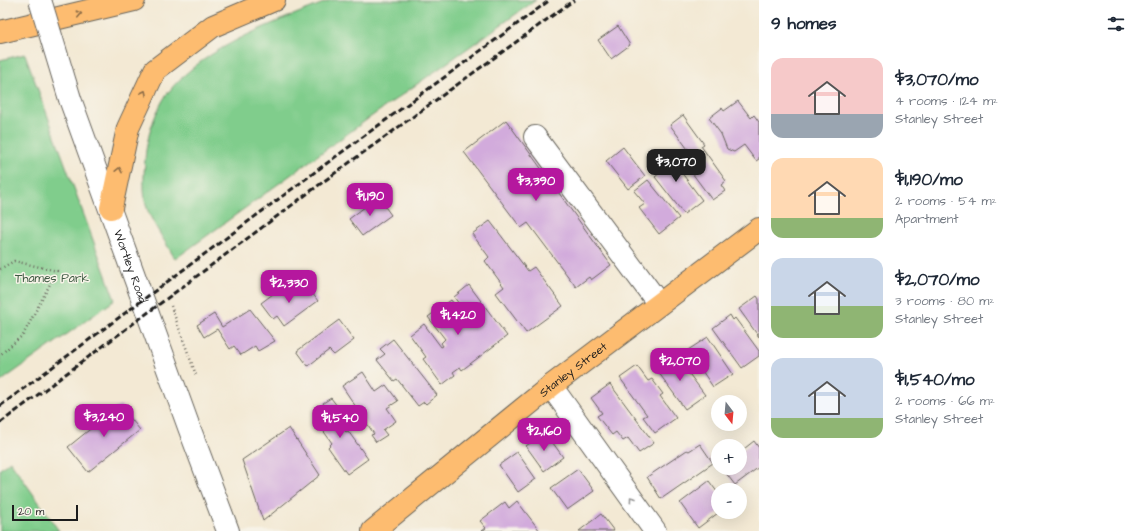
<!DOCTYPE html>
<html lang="en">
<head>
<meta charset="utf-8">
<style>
  :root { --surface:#fff; --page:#f2f2f3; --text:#1f2937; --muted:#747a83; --accent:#b5179e }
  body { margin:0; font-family:"Architects Daughter",sans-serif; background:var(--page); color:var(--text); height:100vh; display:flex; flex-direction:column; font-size:15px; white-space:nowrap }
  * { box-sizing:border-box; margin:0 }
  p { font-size:13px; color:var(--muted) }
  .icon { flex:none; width:22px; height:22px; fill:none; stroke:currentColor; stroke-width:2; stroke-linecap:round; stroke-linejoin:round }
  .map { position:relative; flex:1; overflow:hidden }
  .sheet { display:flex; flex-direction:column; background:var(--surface); width:380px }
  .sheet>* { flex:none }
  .needle { width:26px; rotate:164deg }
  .tools { position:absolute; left:711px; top:395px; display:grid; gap:8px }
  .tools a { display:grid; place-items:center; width:36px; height:36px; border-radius:50%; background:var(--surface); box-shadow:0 4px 16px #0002; font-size:20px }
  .scale { position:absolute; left:12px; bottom:10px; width:66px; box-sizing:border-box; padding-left:4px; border:2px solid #1c1c1c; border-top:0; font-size:11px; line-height:14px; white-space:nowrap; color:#1c1c1c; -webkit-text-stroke:3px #f7f3e8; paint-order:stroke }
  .price { position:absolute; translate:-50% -34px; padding:0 9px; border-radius:8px; background:var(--accent); color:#fff; font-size:13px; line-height:26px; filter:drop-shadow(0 1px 2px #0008) }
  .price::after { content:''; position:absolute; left:50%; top:24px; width:12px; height:9px; margin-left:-6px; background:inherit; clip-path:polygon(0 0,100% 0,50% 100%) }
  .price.current { background:#222; color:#fff }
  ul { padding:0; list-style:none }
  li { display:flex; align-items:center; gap:12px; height:100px; padding:0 12px }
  li span { display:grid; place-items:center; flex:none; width:112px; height:80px; border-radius:12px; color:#555 }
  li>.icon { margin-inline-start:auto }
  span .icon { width:48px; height:48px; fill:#fffc; stroke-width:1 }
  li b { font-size:17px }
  h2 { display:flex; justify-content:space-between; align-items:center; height:48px; padding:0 12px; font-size:17px }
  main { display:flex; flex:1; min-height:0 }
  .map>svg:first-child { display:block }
</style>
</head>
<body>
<main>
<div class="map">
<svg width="759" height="531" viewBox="0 0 759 531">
  <rect width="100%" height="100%" fill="#f7f3e8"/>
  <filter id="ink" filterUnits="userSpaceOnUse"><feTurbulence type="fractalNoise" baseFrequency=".025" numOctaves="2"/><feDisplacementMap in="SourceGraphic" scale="8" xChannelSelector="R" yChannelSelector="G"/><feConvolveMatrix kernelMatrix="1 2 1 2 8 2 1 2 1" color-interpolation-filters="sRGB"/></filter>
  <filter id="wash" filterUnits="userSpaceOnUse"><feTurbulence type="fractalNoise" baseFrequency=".012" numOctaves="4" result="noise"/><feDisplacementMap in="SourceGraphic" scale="16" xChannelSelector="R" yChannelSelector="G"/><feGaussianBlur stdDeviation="0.9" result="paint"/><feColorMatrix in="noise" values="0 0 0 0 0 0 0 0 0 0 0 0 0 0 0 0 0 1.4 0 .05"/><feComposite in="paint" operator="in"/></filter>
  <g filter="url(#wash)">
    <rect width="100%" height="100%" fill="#f3e9d4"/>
    <g fill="#80cd8c" stroke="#4e7454">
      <path d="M331,0H536L372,116L175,259C167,244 154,226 148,211C142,196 144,175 145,160C146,139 155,111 167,94C203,46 277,22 331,0Z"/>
      <path d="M25,54L115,300L0,382V60Z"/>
      <path d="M10,461L59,531H0V469Z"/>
    </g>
    <g id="blocks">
      <g fill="#d2abdc">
        <path d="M618,26L630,45L611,59L598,40Z"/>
        <path d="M738,101L751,118L754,115L759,122V159L756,161L744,145L734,152L727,149L721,134L709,118L722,108L724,111Z"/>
        <path d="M683,115L704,144L701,146L726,181L721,185L725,191L712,200L681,158L690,152L670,125Z"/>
        <path d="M506,120L611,265L591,280L589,277L576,287L528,223L521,228L464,152Z"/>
        <path d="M623,147L645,176L628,189L606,161Z"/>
        <path d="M668,150L677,162L675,164L702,200L684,214L655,177L661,172L653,162Z"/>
        <path d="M648,180L679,218L659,234L639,208L645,204L634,191Z"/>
        <path d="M378,197L391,215L362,236L349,219Z"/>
        <path d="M490,221L528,271L534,267L563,306L526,333L496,293L504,287L485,261L489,257L472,234Z"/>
        <path d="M294,282L303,295L310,290L318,301L284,326L277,316L273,319L261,303L277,291L279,294Z"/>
        <path d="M469,285L507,336L462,370L460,367L453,372L455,375L442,385L423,359L426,357L410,335L424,324L441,347L443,346L441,343L445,339L428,317L451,300L469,325L472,322L454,297Z"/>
        <path d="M757,296L759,299V337L739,309Z"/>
        <path d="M250,309L275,341L258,351L255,346L241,355L234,346L230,349L217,329L204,337L197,325L214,314L222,327Z"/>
        <path d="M730,315L733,320L735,318L759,351V356L742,368L713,328Z"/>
        <path d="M339,320L354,340L334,355L329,350L308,366L297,351Z"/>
        <path d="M708,337L733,374L713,387L688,350Z"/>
        <path d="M393,339L437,395L426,404L424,402L418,406L397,379L394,381L377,360L385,354L380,349Z"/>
        <path d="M675,355L705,395L685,409L656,369Z"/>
        <path d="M637,366L648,381L652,379L663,394L660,396L676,418L655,433L643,417L647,415L620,378Z"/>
        <path d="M363,372L376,392L386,385L398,401L387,408L396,421L383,430L387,435L376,442L371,435L374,434L342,386Z"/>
        <path d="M610,384L654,443L639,453L628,438L623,441L616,432L612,435L597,416L602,413L591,398Z"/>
        <path d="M331,398L344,415L337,420L346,432L348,431L368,459L347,474L328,447L332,443L315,419L327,410L323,403Z"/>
        <path d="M120,405L140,430L88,472L68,447Z"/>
        <path d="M289,428L320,475L263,521L242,460Z"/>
        <path d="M545,432L563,457L544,471L526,446Z"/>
        <path d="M754,441L759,448V467L735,485L722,468H740V452Z"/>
        <path d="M700,444L713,463L661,499L647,477L687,450L689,451Z"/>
        <path d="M517,452L536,479L518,492L499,465Z"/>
        <path d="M578,469L594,491L567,510L551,488Z"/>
        <path d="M709,481L718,493V513L698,528L680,503Z"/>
        <path d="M517,501L540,531H482L486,528L480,521L505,502L509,508Z"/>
        <path d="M601,514L614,531H579Z"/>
      </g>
    </g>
  </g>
  <g filter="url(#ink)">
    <use href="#blocks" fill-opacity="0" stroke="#67645c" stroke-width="1"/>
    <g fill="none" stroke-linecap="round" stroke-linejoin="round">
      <defs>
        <g id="minor">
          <path id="s1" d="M70,99L190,430L228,531"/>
          <path d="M535,137L659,304"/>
          <path d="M551,386L655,531"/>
        </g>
        <g id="major">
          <path d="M0,32L134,0"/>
          <path d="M111,208L128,128L155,70L213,26L274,0"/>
          <path id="s2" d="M373,531L551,386L759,229"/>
        </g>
      </defs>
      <use href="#minor" stroke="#67645c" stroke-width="24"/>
      <use href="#major" stroke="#67645c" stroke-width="24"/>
      <g stroke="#67645c" stroke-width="2.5" stroke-dasharray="1 3" stroke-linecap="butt">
        <path d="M0,269L14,261L57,271L23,335L0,355"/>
        <path d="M171,306L196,375"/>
      </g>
      <use href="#minor" stroke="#fff" stroke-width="22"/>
      <use href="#major" stroke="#fdbc6f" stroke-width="22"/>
      <g stroke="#1c1c1c" stroke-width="3" stroke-dasharray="6 3" stroke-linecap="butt">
        <path d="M0,406L323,166L550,0"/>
        <path d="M0,423L331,176L574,0"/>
      </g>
      <defs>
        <path id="minor-bridge" d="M40,0L70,99"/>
      </defs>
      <use href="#minor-bridge" stroke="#67645c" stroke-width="24" stroke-linecap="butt"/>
      <use href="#minor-bridge" stroke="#fff" stroke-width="22"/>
    </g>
    <defs><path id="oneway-chevron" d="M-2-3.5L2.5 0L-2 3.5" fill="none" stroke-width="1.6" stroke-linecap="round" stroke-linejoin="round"/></defs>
    <g stroke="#8c6c46">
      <use href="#oneway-chevron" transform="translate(79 14) rotate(-13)"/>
      <use href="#oneway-chevron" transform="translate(144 93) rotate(-64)"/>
      <use href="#oneway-chevron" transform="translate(119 170) rotate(-78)"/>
    </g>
    <use stroke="#999" href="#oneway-chevron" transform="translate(632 499) rotate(-126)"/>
  </g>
  <g text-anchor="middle" stroke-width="3" stroke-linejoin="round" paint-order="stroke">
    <g font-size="12" fill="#1c1c1c" stroke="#f7f3e8">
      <text dy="4" stroke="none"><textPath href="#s1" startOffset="178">Wortley Road</textPath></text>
      <text dy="4" stroke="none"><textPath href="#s2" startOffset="257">Stanley Street</textPath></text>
    </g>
    <g font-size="12" fill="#3f5a43" stroke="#f7f3e8">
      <text x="52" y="282">Thames Park</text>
    </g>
  </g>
</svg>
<div class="tools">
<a><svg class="needle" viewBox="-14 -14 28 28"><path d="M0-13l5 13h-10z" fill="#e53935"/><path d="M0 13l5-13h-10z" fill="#747a83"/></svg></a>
<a>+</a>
<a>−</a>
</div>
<div class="scale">20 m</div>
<b class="price current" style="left:676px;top:183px">$3,070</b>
<b class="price" style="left:536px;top:202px">$3,390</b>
<b class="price" style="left:370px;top:217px">$1,190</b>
<b class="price" style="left:289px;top:304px">$2,330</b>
<b class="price" style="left:458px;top:336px">$1,420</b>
<b class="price" style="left:680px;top:382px">$2,070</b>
<b class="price" style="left:104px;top:438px">$3,240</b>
<b class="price" style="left:340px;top:439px">$1,540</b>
<b class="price" style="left:544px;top:452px">$2,160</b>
</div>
<section class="sheet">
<h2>9 homes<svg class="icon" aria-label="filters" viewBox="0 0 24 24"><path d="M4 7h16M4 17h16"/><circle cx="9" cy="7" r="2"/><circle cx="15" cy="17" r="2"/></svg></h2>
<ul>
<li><span style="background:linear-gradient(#f6c9c9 70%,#9aa5b1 0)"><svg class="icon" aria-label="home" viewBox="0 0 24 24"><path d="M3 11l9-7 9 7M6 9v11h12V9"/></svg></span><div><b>$3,070/mo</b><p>4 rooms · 124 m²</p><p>Stanley Street</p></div></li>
<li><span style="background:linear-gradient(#ffd9b3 75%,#8fb573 0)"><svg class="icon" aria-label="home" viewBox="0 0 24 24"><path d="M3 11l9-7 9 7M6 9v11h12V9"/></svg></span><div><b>$1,190/mo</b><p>2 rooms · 54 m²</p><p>Apartment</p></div></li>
<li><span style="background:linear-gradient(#c9d6e8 60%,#8fb573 0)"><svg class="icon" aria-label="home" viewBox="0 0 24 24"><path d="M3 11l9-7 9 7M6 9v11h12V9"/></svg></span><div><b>$2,070/mo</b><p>3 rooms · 80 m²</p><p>Stanley Street</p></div></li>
<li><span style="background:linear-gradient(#c9d6e8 75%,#8fb573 0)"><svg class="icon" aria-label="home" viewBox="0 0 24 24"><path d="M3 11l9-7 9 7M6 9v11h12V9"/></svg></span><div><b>$1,540/mo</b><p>2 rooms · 66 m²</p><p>Stanley Street</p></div></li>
</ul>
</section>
</main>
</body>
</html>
